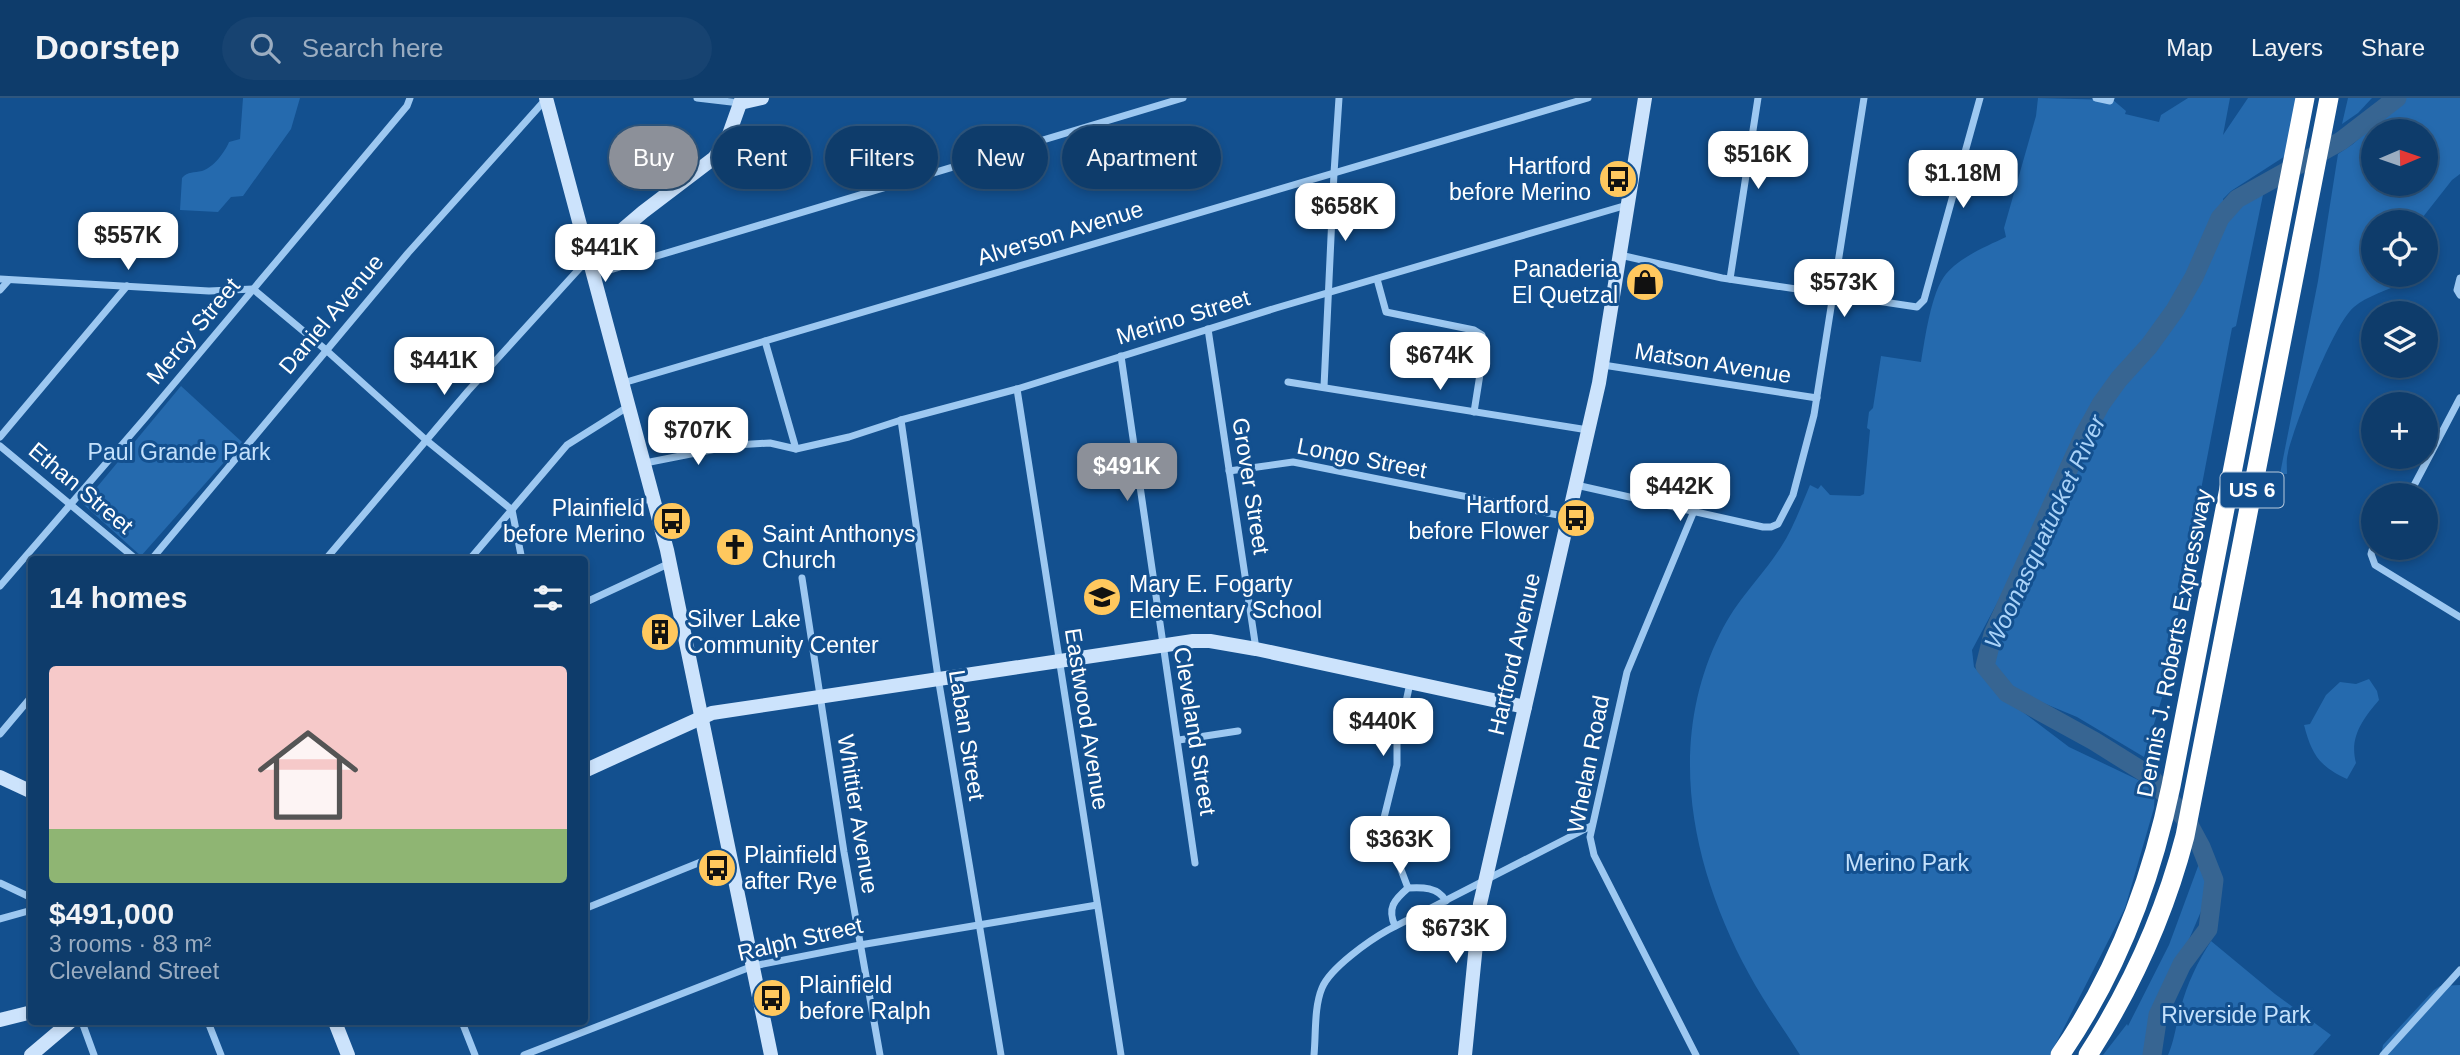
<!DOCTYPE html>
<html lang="en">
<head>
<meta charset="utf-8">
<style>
  :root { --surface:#0e3c6b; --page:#174371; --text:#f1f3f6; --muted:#9badc1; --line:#2e567e; --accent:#8c9099 }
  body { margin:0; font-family:Arial,sans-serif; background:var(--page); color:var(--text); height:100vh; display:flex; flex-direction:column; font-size:26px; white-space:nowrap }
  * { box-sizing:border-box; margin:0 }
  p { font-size:23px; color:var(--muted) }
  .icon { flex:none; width:38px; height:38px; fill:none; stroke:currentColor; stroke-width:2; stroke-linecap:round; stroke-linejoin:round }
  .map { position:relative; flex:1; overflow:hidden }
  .drawer { position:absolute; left:28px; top:458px; width:560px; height:469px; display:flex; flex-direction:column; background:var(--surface); border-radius:7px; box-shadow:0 4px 10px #0003,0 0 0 2px var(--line) }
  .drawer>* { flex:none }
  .banner { position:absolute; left:609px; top:28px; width:665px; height:63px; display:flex; gap:14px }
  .needle { width:46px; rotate:88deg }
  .controls { position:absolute; left:2361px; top:21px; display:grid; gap:14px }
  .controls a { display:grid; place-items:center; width:77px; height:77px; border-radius:50%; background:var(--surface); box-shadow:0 4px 10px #0003,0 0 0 2px var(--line); font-size:35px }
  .price { position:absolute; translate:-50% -60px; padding:0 16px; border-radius:14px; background:#fff; color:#222; font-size:23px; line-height:46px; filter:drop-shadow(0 2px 4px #0008) }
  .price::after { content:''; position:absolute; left:50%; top:42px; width:21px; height:16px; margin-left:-10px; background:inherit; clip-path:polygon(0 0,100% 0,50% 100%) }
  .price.active { background:var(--accent); color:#fff }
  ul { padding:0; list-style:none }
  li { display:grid; align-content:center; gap:14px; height:371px; padding:0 21px }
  li span { display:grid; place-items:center; height:217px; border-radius:7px; color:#555 }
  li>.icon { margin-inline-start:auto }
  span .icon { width:126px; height:126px; fill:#fffc; stroke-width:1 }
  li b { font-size:30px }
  h2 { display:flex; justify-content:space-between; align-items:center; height:84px; padding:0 21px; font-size:30px }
  .tag { padding:0 24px; border-radius:32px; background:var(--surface); box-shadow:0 4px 10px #0003,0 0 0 2px var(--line); font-size:24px; line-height:63px }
  .tag.active { background:var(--accent); color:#fff }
  header { display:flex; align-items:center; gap:42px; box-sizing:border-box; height:98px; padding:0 35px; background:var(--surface); border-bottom:2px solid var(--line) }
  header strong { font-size:33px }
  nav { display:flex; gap:38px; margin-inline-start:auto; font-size:24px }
  .search { width:490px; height:63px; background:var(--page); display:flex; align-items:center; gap:18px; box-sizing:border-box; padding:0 24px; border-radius:38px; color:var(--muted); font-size:26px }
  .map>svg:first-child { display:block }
</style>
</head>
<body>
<header>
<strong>Doorstep</strong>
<div class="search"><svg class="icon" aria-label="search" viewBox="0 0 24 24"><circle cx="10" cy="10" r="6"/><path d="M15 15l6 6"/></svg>Search here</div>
<nav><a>Map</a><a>Layers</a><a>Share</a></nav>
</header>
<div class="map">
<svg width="2460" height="957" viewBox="0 0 2460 957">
  <rect width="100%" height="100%" fill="#13508f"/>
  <g fill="#256aae" fill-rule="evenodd">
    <path d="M243,0H300L291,31L243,98L231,99L218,114L180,112L182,80C188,73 194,75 202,73C213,70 225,54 229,44L240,41Z"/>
    <path d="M2038,0L2113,2L2126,13L2125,16L2159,24L2161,17L2188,0H2230L2223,37L2248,0H2302L2290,55L2231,93L2223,101L2228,121L2246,100L2264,92L2236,228L2232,230L2185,475L2167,583L2144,659L2077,619L2012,592L2001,583L1990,565L1991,552L2000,521L2050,430L2115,295L2129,274L2152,255L2192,197L2118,279L1972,552L1974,569L1999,596L2069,649L2155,690L2154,710L2125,810L2050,957H1800C1783,930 1764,904 1749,876C1692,771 1665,647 1720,536C1737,501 1761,480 1781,449C1793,431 1801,408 1810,387L1818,391L1821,387L1830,397L1860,398L1864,396L1870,332L1867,330L1869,314L1873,310L1881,258L1921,264C1925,241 1931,194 1946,176C1960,159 1987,148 2006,139L2004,130L2036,18Z"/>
    <path d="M2348,0H2372L2358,15L2342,26Z"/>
    <path d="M2404,0H2460V76L2452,82L2419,124H2373V177H2401L2402,185C2388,192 2367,198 2354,209C2334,225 2294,328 2288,355C2286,362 2287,369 2287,376H2280L2318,183L2338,56L2353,46ZM2373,33H2426V86H2373Z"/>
    <path d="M181,288L242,344L141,458L83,406Z"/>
    <path d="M2369,581L2377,593L2379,602C2363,621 2349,639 2356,665L2347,681C2319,668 2312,657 2304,627L2310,626L2326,597L2340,584L2356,586Z"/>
    <path d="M2200,763L2206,786L2205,804L2178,867L2154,946L2147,957H2103L2127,926L2128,928L2169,847Z"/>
    <path d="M2211,843L2275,896L2331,937L2313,957H2168C2175,941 2176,925 2181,909C2187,886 2198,863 2211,843Z"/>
    <path d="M2460,887V957H2381L2383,947L2434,892L2440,888Z"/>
  </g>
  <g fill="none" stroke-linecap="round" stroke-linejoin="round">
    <path stroke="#376592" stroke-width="19" d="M2152,957L2158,917L2182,866L2208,831L2214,782L2201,749L2187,723L2150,678L2094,643L2007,595L1985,568L1993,536L2085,335L2101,306L2119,281L2149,248L2175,212L2194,179L2220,120L2237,101L2341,43L2397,0"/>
    <g stroke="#9dc8f1" stroke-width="7">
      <path d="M697,0L740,5"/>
      <path d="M2096,0L2110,3L2111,0"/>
      <path d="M607,147L619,160L628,165"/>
      <path d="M1620,157L1722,180L1917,209L1924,202L1980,0"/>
      <path d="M2460,180L2457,192L2460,197"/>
      <path d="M0,181L209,193L253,191L326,252L426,342L512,412L522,462"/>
      <path d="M1377,181L1386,214L1474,232L1482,237L1484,251L1474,314"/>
      <path d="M1730,181L1758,0"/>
      <path d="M0,192L8,183"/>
      <path d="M1208,231L1256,551"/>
      <path d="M765,243L796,351"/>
      <path d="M1121,258L1195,765"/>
      <path d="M1603,267L1817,300"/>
      <path d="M1288,284L1588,332"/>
      <path d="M623,285L1588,0"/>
      <path d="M1324,289L1334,75L1339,0"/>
      <path d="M1017,291L1121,957"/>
      <path d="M901,322L938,579L1001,957"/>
      <path d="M0,339L127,188"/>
      <path d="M0,348L137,462"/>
      <path d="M645,365L736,347L770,345L796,351L849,339L901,322L1017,291L1276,210L1627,107"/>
      <path d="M1229,373L1293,364L1568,419"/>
      <path d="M1576,387L1763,429H1771L1778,426L1793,397L1814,317L1864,0"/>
      <path d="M2409,397L2460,300"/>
      <path d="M616,411L653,400"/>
      <path d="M1694,413L1627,574L1590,739L1594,757L1696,957"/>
      <path d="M2373,449L2371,456L2375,467L2460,519"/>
      <path d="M151,462L408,155L546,1"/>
      <path d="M325,462L468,293L589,160L601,171L610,172L1183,0"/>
      <path d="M469,462L567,347L629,308"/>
      <path d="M802,480L844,754L880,957"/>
      <path d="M0,488L146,319L407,8L410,0"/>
      <path d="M584,505L670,465"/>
      <path d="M0,636L32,598"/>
      <path d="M1179,642L1238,633"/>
      <path d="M1379,740L1397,667V646L1410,585"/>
      <path d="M1397,761L1408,790"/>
      <path d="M0,785L32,800"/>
      <path d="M584,811L728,753"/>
      <path d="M0,821L32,812"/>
      <path d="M1395,828C1387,810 1394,802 1408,790C1422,789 1438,789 1446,803"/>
      <path d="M82,924L94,957"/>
      <path d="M208,924L221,957"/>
      <path d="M462,924L475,957"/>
      <path d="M524,957L753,868L860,847L1097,807"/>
      <path d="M1314,957C1316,936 1314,909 1322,890C1330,870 1370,842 1388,832L1591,728"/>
      <path d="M2383,957L2460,872"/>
    </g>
    <g stroke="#cce3fc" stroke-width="14">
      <path d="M546,0L667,452L771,957"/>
      <path d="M740,5L762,0"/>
      <path d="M589,160L643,114L714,60L727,42L742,0"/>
      <path d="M584,673L712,615L1193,543H1210L1256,551L1525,609"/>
      <path d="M0,679L32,694"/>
      <path d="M0,922L32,914"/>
      <path d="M335,924L348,957"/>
      <path d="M31,957L70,924"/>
      <path d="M1465,957L1480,806L1599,285L1645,0"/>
    </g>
    <g stroke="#fff" stroke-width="19">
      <path d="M2060,957C2116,876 2151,784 2171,688L2305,0"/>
      <path d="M2088,957C2131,890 2165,815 2185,738L2329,0"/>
    </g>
  </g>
  <defs>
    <symbol id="bus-disc" viewBox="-11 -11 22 22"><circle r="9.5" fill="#ffc85e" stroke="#13508f"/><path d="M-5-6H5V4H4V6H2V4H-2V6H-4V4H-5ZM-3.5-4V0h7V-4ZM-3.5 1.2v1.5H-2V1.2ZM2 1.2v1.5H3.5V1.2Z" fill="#111"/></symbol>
    <symbol id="shop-disc" viewBox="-11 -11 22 22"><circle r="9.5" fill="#ffc85e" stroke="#13508f"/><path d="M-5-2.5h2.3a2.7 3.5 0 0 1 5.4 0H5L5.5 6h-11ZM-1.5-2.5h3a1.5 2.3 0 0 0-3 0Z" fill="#111"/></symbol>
    <symbol id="church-disc" viewBox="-11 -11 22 22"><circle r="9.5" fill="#ffc85e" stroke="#13508f"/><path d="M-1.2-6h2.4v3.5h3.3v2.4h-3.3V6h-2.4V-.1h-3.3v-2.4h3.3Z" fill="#111"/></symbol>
    <symbol id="school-disc" viewBox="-11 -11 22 22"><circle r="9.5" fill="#ffc85e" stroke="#13508f"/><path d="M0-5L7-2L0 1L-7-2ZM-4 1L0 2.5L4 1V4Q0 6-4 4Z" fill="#111"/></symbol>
    <symbol id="building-disc" viewBox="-11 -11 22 22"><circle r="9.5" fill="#ffc85e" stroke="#13508f"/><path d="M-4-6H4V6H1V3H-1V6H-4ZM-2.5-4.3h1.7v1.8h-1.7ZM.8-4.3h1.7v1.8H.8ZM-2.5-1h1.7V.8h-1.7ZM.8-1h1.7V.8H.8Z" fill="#111"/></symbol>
  </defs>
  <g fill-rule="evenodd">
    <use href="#bus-disc" x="1596" y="59" width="44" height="44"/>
    <use href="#shop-disc" x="1623" y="162" width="44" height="44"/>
    <use href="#bus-disc" x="1554" y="398" width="44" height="44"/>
    <use href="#bus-disc" x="650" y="401" width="44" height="44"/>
    <use href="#church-disc" x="713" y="427" width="44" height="44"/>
    <use href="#school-disc" x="1080" y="477" width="44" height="44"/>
    <use href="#building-disc" x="638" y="512" width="44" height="44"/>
    <use href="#bus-disc" x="695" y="748" width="44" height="44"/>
    <use href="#bus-disc" x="750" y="878" width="44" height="44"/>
  </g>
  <g text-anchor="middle" stroke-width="6" stroke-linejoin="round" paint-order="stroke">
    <rect fill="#13508f" stroke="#b8cadd" stroke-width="2" x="2220.5" y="374.5" width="63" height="35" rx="5"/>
    <g font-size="21" font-weight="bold" fill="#fff">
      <text x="2252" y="399">US 6</text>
    </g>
    <g font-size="23" fill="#fff" stroke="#13508f" text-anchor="start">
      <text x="1591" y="76" text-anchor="end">Hartford<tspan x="1591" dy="26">before Merino</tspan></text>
      <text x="1618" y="179" text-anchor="end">Panaderia<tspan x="1618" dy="26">El Quetzal</tspan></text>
      <text x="1549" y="415" text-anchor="end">Hartford<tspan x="1549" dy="26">before Flower</tspan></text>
      <text x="645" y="418" text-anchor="end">Plainfield<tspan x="645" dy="26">before Merino</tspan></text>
      <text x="762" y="444">Saint Anthonys<tspan x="762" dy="26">Church</tspan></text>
      <text x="1129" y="494">Mary E. Fogarty<tspan x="1129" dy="26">Elementary School</tspan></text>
      <text x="687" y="529">Silver Lake<tspan x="687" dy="26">Community Center</tspan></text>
      <text x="744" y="765">Plainfield<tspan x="744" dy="26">after Rye</tspan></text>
      <text x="799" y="895">Plainfield<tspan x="799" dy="26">before Ralph</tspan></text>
    </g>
    <g font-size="23" fill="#fff" stroke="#13508f">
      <text transform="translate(1060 135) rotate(-17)" y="8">Alverson Avenue</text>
      <text transform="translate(331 216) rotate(-50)" y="8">Daniel Avenue</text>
      <text transform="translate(1183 219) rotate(-17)" y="8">Merino Street</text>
      <text transform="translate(193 233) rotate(-50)" y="8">Mercy Street</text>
      <text transform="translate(1713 265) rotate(9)" y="8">Matson Avenue</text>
      <text transform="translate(1362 360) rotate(11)" y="8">Longo Street</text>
      <text transform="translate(1251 388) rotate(81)" y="8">Grover Street</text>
      <text transform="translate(81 390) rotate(40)" y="8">Ethan Street</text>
      <text transform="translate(2174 545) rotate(-79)" y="8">Dennis J. Roberts Expressway</text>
      <text transform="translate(1514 556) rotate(-77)" y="8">Hartford Avenue</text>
      <text transform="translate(1087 621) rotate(81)" y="8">Eastwood Avenue</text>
      <text transform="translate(1195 633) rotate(81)" y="8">Cleveland Street</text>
      <text transform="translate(967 637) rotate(81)" y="8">Laban Street</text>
      <text transform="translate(1588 666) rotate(-79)" y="8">Whelan Road</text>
      <text transform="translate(858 716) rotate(81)" y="8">Whittier Avenue</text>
      <text transform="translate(800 841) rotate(-13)" y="8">Ralph Street</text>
    </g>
    <g font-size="23" fill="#c4e1fc" stroke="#13508f">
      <text x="179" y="362">Paul Grande Park</text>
      <text x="1907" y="773">Merino Park</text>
      <text x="2236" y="925">Riverside Park</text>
    </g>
    <g font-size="24" font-style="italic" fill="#a9d2f8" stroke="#13508f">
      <text transform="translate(2045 434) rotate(-65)" y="8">Woonasquatucket River</text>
    </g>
  </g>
</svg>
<div class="controls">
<a><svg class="needle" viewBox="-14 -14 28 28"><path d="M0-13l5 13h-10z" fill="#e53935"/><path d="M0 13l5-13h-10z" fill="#9badc1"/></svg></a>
<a><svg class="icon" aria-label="locate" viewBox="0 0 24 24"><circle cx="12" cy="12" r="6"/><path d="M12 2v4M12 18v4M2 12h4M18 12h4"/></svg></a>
<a><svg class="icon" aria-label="layers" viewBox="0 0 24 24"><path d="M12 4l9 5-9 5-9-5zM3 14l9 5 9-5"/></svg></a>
<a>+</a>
<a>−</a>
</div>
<b class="price" style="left:1758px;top:93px">$516K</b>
<b class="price" style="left:1963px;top:112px">$1.18M</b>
<b class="price" style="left:1345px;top:145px">$658K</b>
<b class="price" style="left:128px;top:174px">$557K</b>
<b class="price" style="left:605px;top:186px">$441K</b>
<b class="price" style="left:1844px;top:221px">$573K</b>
<b class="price" style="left:1440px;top:294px">$674K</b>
<b class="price" style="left:444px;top:299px">$441K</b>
<b class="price" style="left:698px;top:369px">$707K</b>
<b class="price active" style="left:1127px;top:405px">$491K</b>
<b class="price" style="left:1680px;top:425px">$442K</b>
<b class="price" style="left:1383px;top:660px">$440K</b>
<b class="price" style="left:1400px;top:778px">$363K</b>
<b class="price" style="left:1456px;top:867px">$673K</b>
<div class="banner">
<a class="tag active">Buy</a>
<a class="tag">Rent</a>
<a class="tag">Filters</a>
<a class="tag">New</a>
<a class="tag">Apartment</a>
</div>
<section class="drawer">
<h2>14 homes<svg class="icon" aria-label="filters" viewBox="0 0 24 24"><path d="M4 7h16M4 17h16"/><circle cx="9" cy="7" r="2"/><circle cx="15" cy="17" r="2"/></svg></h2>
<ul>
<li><span style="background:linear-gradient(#f6c9c9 75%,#8fb573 0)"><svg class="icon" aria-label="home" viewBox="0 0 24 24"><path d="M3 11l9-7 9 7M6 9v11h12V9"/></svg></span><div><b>$491,000</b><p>3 rooms · 83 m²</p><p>Cleveland Street</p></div></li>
</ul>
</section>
</div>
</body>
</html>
